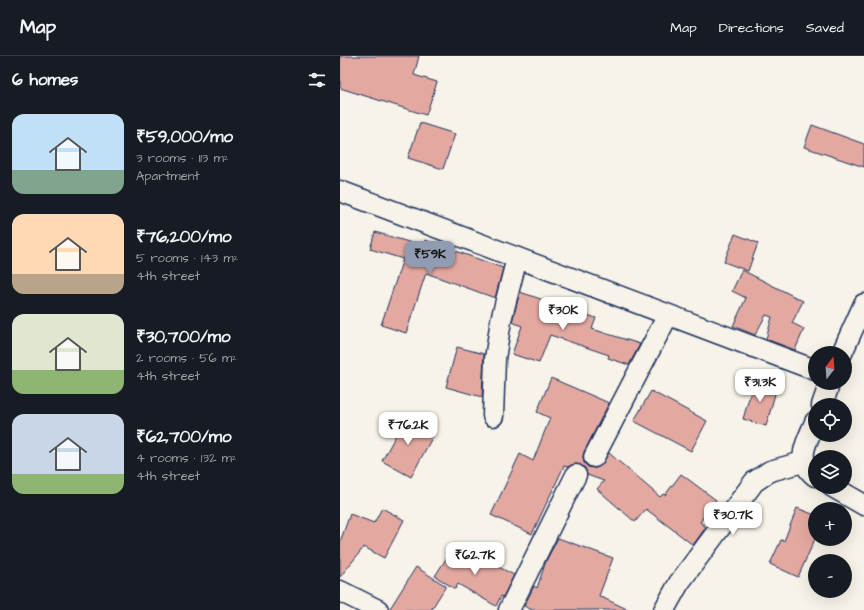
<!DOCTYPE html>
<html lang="en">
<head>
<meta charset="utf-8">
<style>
  :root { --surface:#171b24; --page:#242831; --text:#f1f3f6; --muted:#9ea1a6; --line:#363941; --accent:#919bb2 }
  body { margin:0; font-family:"Architects Daughter",sans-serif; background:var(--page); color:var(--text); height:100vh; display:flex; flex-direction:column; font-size:15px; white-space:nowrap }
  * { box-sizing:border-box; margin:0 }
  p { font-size:13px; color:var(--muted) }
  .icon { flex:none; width:22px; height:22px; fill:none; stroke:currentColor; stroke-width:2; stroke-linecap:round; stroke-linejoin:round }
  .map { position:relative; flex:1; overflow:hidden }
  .panel { display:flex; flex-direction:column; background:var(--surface); width:340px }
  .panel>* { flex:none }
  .needle { width:26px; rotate:17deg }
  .tools { position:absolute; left:468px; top:290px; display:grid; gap:8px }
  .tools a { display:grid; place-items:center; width:44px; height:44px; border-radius:50%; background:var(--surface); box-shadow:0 4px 16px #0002; font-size:20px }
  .price { position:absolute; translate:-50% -34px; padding:0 9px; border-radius:8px; background:#fff; color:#222; font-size:13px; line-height:26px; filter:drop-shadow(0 1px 2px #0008) }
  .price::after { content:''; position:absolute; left:50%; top:24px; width:12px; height:9px; margin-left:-6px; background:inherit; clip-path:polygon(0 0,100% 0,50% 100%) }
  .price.selected { background:var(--accent); color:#111 }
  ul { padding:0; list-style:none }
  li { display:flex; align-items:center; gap:12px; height:100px; padding:0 12px }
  li span { display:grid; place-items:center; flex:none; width:112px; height:80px; border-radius:12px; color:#555 }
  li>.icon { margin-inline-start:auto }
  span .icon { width:48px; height:48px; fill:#fffc; stroke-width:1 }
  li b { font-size:17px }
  h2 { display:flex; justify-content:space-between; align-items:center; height:48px; padding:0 12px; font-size:17px }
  header { display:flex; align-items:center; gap:24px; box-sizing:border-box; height:56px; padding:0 20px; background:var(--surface); border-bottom:1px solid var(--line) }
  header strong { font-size:19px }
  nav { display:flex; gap:22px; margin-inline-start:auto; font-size:14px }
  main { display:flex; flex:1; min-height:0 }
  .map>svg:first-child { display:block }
</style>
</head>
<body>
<header>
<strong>Map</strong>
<nav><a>Map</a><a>Directions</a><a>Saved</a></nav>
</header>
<main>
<section class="panel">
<h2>6 homes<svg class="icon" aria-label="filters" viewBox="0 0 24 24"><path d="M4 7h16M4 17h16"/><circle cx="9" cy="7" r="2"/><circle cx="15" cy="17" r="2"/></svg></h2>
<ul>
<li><span style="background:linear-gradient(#bfe0f5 70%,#7fa58c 0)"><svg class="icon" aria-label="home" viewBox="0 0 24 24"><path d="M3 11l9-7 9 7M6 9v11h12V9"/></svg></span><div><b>₹59,000/mo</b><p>3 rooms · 113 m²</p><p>Apartment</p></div></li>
<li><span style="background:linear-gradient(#ffd9b3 75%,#b9a48a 0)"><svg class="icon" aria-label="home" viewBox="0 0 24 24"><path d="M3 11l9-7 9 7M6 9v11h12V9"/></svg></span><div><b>₹76,200/mo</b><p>5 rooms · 143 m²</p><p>4th street</p></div></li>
<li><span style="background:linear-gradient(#dfe7d0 70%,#8fb573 0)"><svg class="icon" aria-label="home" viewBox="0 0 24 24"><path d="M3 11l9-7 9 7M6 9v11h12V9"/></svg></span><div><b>₹30,700/mo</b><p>2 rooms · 56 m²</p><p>4th street</p></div></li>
<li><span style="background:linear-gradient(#c9d6e8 75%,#8fb573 0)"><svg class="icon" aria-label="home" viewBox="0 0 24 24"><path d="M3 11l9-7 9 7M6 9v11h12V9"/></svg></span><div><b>₹62,700/mo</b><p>4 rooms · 132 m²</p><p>4th street</p></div></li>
</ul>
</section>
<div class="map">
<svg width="524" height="554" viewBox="0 0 524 554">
  <rect width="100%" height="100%" fill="#f7f3e8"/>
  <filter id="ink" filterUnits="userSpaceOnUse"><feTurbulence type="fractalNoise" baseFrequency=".025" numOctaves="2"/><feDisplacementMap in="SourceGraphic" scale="8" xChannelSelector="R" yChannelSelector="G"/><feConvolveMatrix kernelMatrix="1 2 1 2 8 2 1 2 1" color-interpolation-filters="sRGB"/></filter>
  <g filter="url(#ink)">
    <g fill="#e3a9a1" stroke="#1b2f5e">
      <path d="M0,0H79L74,19L97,26L86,59L0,32Z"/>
      <path d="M80,67L115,78L103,113L68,102Z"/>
      <path d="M472,69L524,88V111L464,91Z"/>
      <path d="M35,176L82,190L85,184L163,212L155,242L86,217L66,277L41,269L63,203L30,193Z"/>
      <path d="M395,178L418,187L408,215L384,206Z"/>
      <path d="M402,214L463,245L452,267L464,273L455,294L426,283L432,261L426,259L415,279L393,270L406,242L392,235Z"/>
      <path d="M180,236L256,262L252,273L300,288L289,309L268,302L269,299L210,279L199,307L172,298L182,270L172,266Z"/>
      <path d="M117,291L144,298L142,341L106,331Z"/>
      <path d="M211,322L269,347L244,396L243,402L244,407L248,411L255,412L260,410L269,397L320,441L323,438L325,439L341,418L376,444L360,466L366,471L353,489L306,453L295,466L257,433L264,425L247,419L245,412L241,409L236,408L228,411L224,410L192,478L151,459L180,398L193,405L210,362L197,356Z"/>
      <path d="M414,325L437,331L426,370L403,363Z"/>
      <path d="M311,335L367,365L351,395L294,365Z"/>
      <path d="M66,360L95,376L71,421L42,405Z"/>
      <path d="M42,452L64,464L44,502L24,491L0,521V486L10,458L34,467Z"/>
      <path d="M457,452L475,459V483L458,521L430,508L441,484L444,485Z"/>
      <path d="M218,482L273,502L259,540L289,554H192L184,550L194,530L197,532L206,505Z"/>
      <path d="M115,489L143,507L145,504L174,519L163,541L161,540L156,550L118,528L115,533L95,520Z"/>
      <path d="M76,511L106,530L91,554H49Z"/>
    </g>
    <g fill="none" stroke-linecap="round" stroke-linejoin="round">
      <defs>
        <g id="minor">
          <path d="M0,135L475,314"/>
          <path d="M502,297L524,248"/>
          <path d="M482,349L488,332V327"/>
          <path d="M153,360L155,303L161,264L177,202"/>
          <path d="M475,366C467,387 454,402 475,420"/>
          <path d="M254,401L328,259"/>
          <path d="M493,431L524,449"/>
          <path d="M0,535L38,554"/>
          <path d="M169,554L236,419"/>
          <path d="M324,554L339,527L414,426L430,415L463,406"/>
        </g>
      </defs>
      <use href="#minor" stroke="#1b2f5e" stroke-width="23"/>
      <use href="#minor" stroke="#f7f3e8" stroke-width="20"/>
    </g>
  </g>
</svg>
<div class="tools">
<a><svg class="needle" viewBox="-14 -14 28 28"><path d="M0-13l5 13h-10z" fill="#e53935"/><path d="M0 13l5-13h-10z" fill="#9ea1a6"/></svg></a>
<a><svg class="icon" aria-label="locate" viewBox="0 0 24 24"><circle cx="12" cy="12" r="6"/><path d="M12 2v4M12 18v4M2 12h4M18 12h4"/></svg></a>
<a><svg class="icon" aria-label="layers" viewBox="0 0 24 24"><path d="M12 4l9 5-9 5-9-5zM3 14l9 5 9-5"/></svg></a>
<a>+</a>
<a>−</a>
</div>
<b class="price selected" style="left:90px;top:219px">₹59K</b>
<b class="price" style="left:223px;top:275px">₹30K</b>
<b class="price" style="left:420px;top:347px">₹31.3K</b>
<b class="price" style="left:68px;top:390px">₹76.2K</b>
<b class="price" style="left:393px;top:480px">₹30.7K</b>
<b class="price" style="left:135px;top:520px">₹62.7K</b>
</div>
</main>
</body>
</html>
